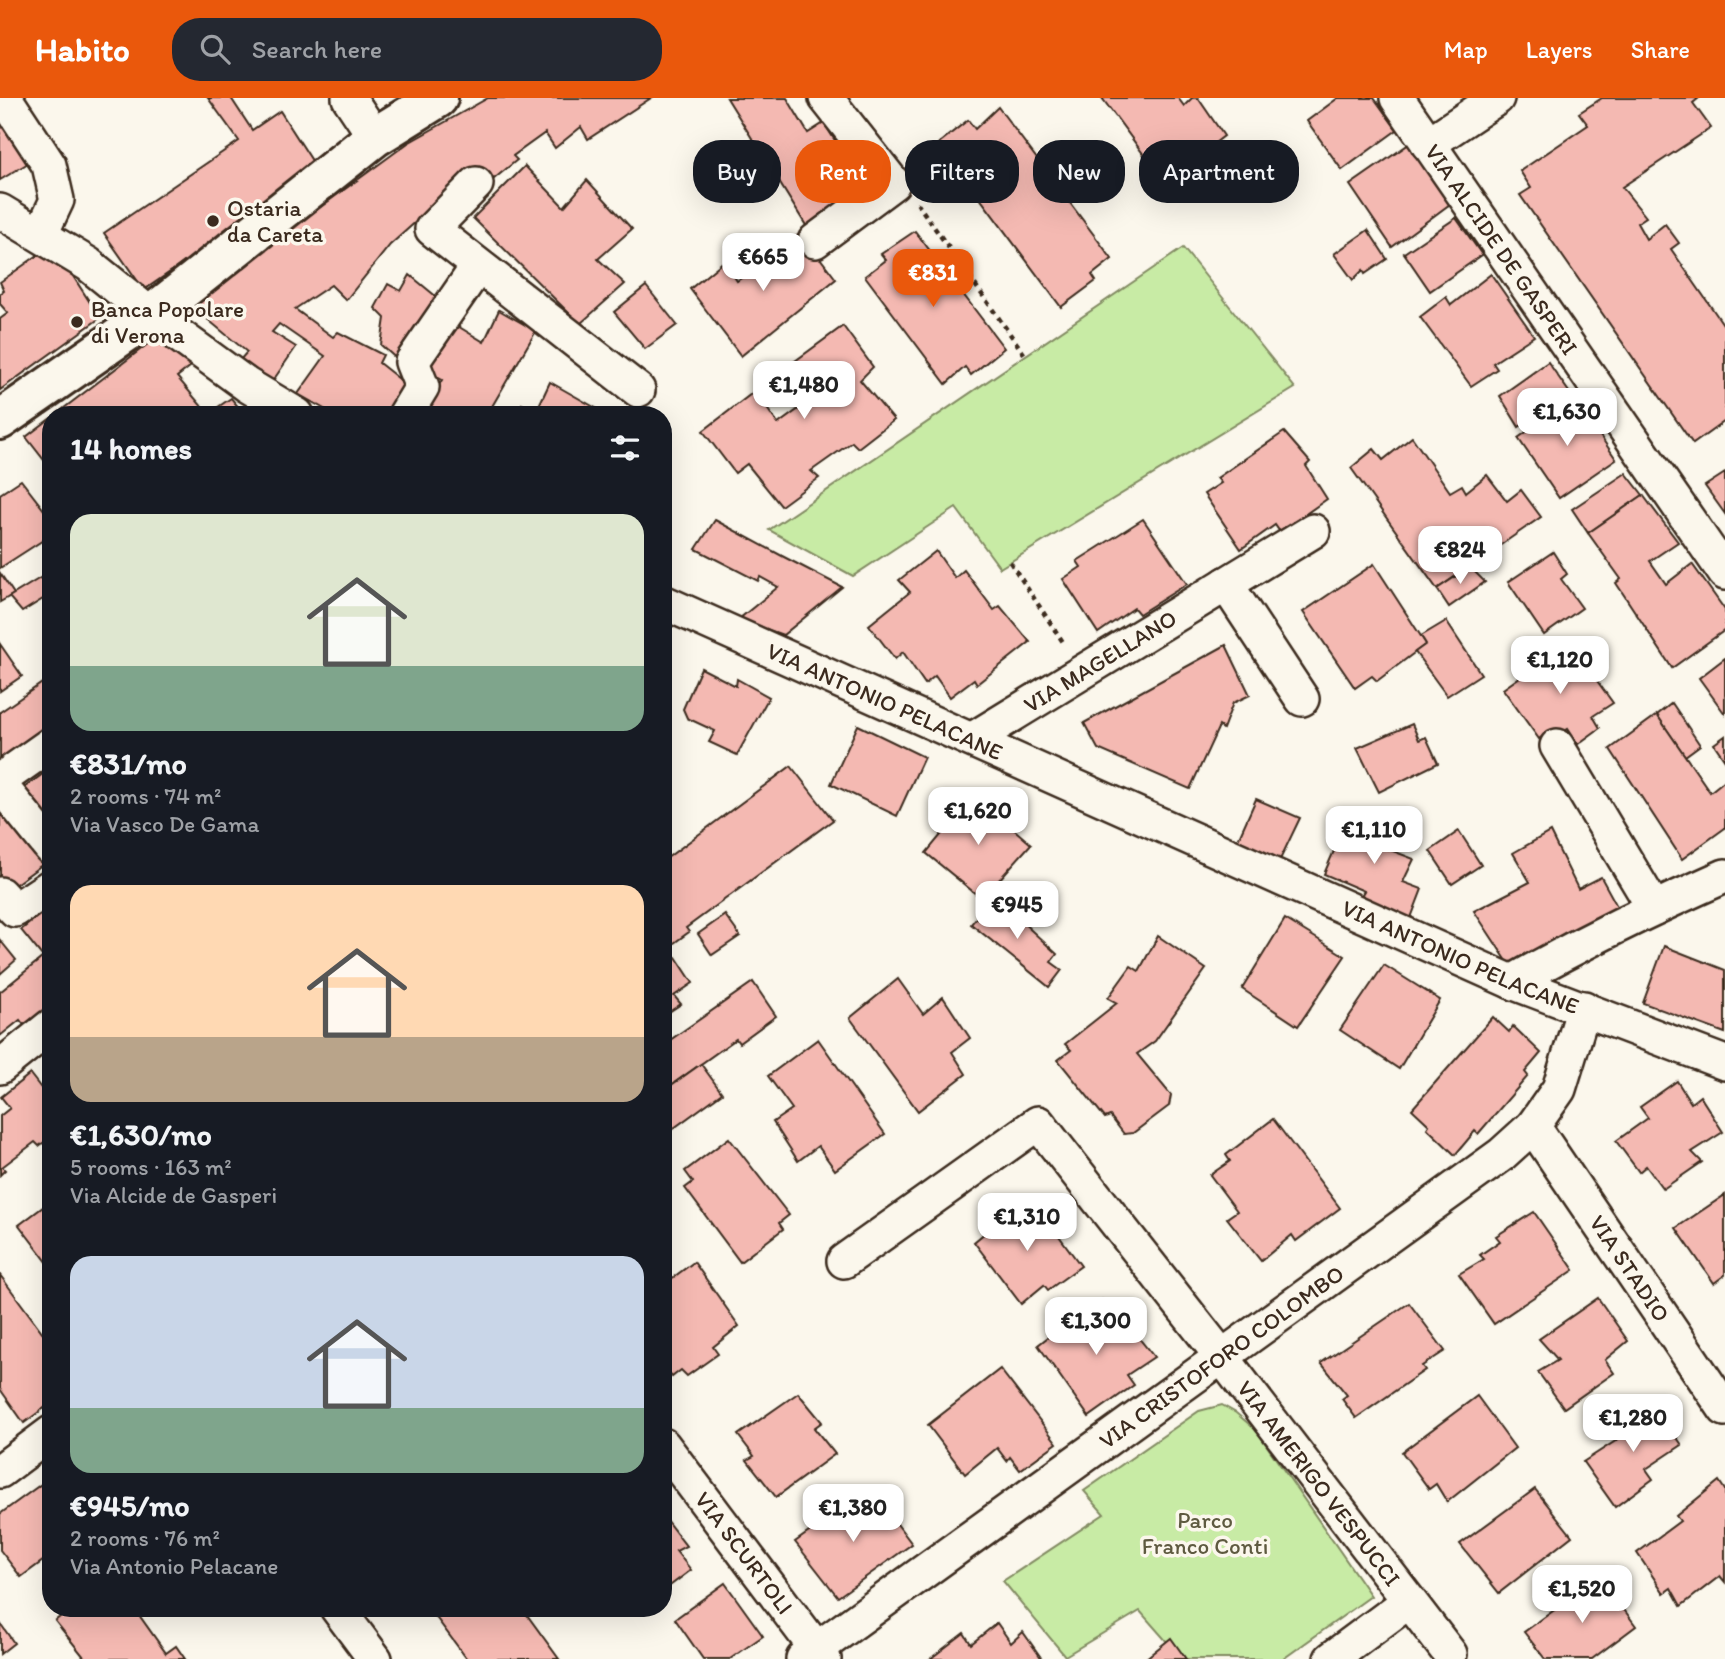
<!DOCTYPE html>
<html lang="en">
<head>
<meta charset="utf-8">
<style>
  :root { --surface:#171b24; --page:#242831; --text:#f1f3f6; --muted:#9ea1a6; --accent:#ea580c }
  body { margin:0; font-family:Itim,sans-serif; background:var(--page); color:var(--text); height:100vh; display:flex; flex-direction:column; font-size:26px; white-space:nowrap }
  * { box-sizing:border-box; margin:0 }
  p { font-size:23px; color:var(--muted) }
  .icon { flex:none; width:38px; height:38px; fill:none; stroke:currentColor; stroke-width:2; stroke-linecap:round; stroke-linejoin:round }
  .map { position:relative; flex:1; overflow:hidden }
  .side { position:absolute; left:42px; top:308px; width:630px; height:1211px; display:flex; flex-direction:column; background:var(--surface); border-radius:28px; box-shadow:0 7px 28px #0002 }
  .side>* { flex:none }
  .banner { position:absolute; left:693px; top:42px; width:665px; height:63px; display:flex; gap:14px }
  .price { position:absolute; translate:-50% -60px; padding:0 16px; border-radius:14px; background:#fff; color:#222; font-size:23px; line-height:46px; filter:drop-shadow(0 2px 4px #0008) }
  .price::after { content:''; position:absolute; left:50%; top:42px; width:21px; height:16px; margin-left:-10px; background:inherit; clip-path:polygon(0 0,100% 0,50% 100%) }
  .price.active { background:var(--accent); color:#fff }
  ul { padding:0; list-style:none }
  li { display:grid; align-content:center; gap:14px; height:371px; padding:0 28px }
  li span { display:grid; place-items:center; height:217px; border-radius:21px; color:#555 }
  li>.icon { margin-inline-start:auto }
  span .icon { width:126px; height:126px; fill:#fffc; stroke-width:1 }
  li b { font-size:30px }
  h2 { display:flex; justify-content:space-between; align-items:center; height:84px; padding:0 28px; font-size:30px }
  .tag { padding:0 24px; border-radius:28px; background:var(--surface); box-shadow:0 7px 28px #0002; font-size:24px; line-height:63px }
  .tag.active { background:var(--accent); color:#fff }
  header { display:flex; align-items:center; gap:42px; box-sizing:border-box; height:98px; padding:0 35px; background:var(--accent); color:#fff }
  header strong { font-size:33px }
  nav { display:flex; gap:38px; margin-inline-start:auto; font-size:24px }
  .search { width:490px; height:63px; background:var(--page); display:flex; align-items:center; gap:18px; box-sizing:border-box; padding:0 24px; border-radius:28px; color:var(--muted); font-size:26px }
  .map>svg:first-child { display:block }
</style>
</head>
<body>
<header>
<strong>Habito</strong>
<div class="search"><svg class="icon" aria-label="search" viewBox="0 0 24 24"><circle cx="10" cy="10" r="6"/><path d="M15 15l6 6"/></svg>Search here</div>
<nav><a>Map</a><a>Layers</a><a>Share</a></nav>
</header>
<div class="map">
<svg width="1725" height="1561" viewBox="0 0 1725 1561">
  <rect width="100%" height="100%" fill="#fbf7ec"/>
  <filter id="ink" filterUnits="userSpaceOnUse"><feTurbulence type="fractalNoise" baseFrequency=".0143" numOctaves="2"/><feDisplacementMap in="SourceGraphic" scale="14" xChannelSelector="R" yChannelSelector="G"/><feConvolveMatrix kernelMatrix="1 2 1 2 8 2 1 2 1" color-interpolation-filters="sRGB"/></filter>
  <g filter="url(#ink)">
    <g fill="#c8eba5" stroke="#828a62" stroke-width="2">
      <path d="M1183,150L1295,290L1000,470L956,410L853,478L769,432Z"/>
      <path d="M1222,1307L1236,1315L1256,1332L1371,1498L1283,1561H1182L1140,1513L1065,1558L1003,1483L1104,1416L1084,1393L1199,1313Z"/>
    </g>
    <g fill="#f4b9b2" stroke="#3b2a1e" stroke-width="2">
      <path d="M208,0H231L252,32L280,13L318,72L144,192L104,135L239,43Z"/>
      <path d="M488,0H651L588,41L581,29L555,50L545,35L513,58L517,62L489,85L477,69L390,147L346,202L331,187L295,211L333,239L338,234L383,257L379,265L408,288L391,317H335L298,296L325,258L279,226L272,234L296,249L272,284L239,263L247,254L194,210L222,181L408,45Z"/>
      <path d="M727,0H787L808,35L824,25L866,92L807,129Z"/>
      <path d="M1102,0H1178L1184,8L1192,0H1198L1224,38L1164,84Z"/>
      <path d="M1338,0H1374L1397,32L1342,72L1307,23Z"/>
      <path d="M1602,0H1699L1693,5L1711,30L1622,89L1646,119L1637,125L1646,141L1665,126L1679,145L1671,151L1725,229V323L1693,346L1520,97L1531,90L1520,73L1588,27L1579,15Z"/>
      <path d="M0,7L35,61L0,82Z"/>
      <path d="M998,9L1112,161L1092,177L1096,183L1061,209L939,45L968,22L975,31Z"/>
      <path d="M1409,46L1450,106L1392,149L1350,87Z"/>
      <path d="M525,68L564,109L587,82L632,131L598,161L625,186L580,226L473,120Z"/>
      <path d="M1456,120L1482,157L1430,193L1404,155Z"/>
      <path d="M1368,132L1387,161L1365,176L1363,172L1353,182L1334,156Z"/>
      <path d="M915,133L1004,250L971,277L965,269L946,286L865,178L886,162L881,156Z"/>
      <path d="M801,135L836,181L741,258L690,191L724,163L737,183Z"/>
      <path d="M45,152L69,172L100,220L0,292V221L8,215L0,206V196L4,193L0,184Z"/>
      <path d="M1491,176L1534,238L1493,265L1497,271L1471,288L1420,219L1446,199L1451,207Z"/>
      <path d="M410,177L438,200L400,264L381,247L385,220L375,210L388,186L401,193Z"/>
      <path d="M646,188L677,227L645,251L614,214Z"/>
      <path d="M499,212L536,233L487,317H421L442,282L422,271L451,224L484,244Z"/>
      <path d="M843,228L873,269L860,282L894,322L858,350L852,344L811,373L819,380L781,408L747,366L735,375L703,333L755,293L778,326L815,299L791,266Z"/>
      <path d="M157,239L182,257L191,268L177,279L208,316L231,300L245,317H169L165,312L159,317H55Z"/>
      <path d="M1548,264L1569,294L1519,329L1500,298Z"/>
      <path d="M550,284L608,317H518L522,306L536,314Z"/>
      <path d="M1574,300L1616,361L1559,400L1518,340Z"/>
      <path d="M51,320V371L26,339Z"/>
      <path d="M1284,334L1310,364L1306,368L1327,401L1280,434L1275,427L1241,451L1204,396L1221,385L1217,380Z"/>
      <path d="M1412,339L1450,394L1462,387L1466,394L1487,377L1507,403L1521,392L1541,419L1437,491L1351,370L1374,351L1383,362Z"/>
      <path d="M1626,375L1643,397L1588,435L1572,411Z"/>
      <path d="M1725,375V416L1705,388Z"/>
      <path d="M21,382L51,421V437L0,470V396Z"/>
      <path d="M1643,397L1678,444L1650,463L1666,486L1692,466L1725,512V532L1672,570L1616,485L1621,481L1588,435Z"/>
      <path d="M1143,421L1187,486L1139,516L1134,510L1098,535L1063,481L1081,469L1077,463Z"/>
      <path d="M715,422L784,459L842,489L783,537L739,521L778,489L760,479L758,483L696,451Z"/>
      <path d="M936,453L955,480L964,472L994,512L1000,508L1030,544L977,586L974,581L950,599L935,578L925,586L903,554L895,561L869,527L910,494L899,482Z"/>
      <path d="M1553,454L1567,476L1561,481L1582,510L1544,537L1508,484Z"/>
      <path d="M1374,466L1426,546L1377,583L1372,578L1355,590L1303,514Z"/>
      <path d="M1470,469L1485,484L1449,509L1437,491Z"/>
      <path d="M0,475L14,496L0,504Z"/>
      <path d="M45,477L51,486V496L22,514L9,499Z"/>
      <path d="M1446,523L1481,576L1447,598L1415,554L1426,546L1421,538Z"/>
      <path d="M1569,544L1613,605L1593,618L1600,630L1578,646L1568,631L1551,642L1545,636L1539,641L1503,591Z"/>
      <path d="M0,546L22,578L0,593Z"/>
      <path d="M1226,547L1250,597L1233,605L1223,631L1219,628L1190,691L1098,651L1084,625Z"/>
      <path d="M1725,560V616L1699,580Z"/>
      <path d="M701,570L736,588L737,581L769,599L737,657L709,644L715,633L687,620L683,611Z"/>
      <path d="M51,579V635L0,662V614Z"/>
      <path d="M1672,605L1700,647L1685,658L1657,617Z"/>
      <path d="M1657,617L1710,694L1725,682V730L1682,761L1610,651Z"/>
      <path d="M1412,626L1419,642L1426,639L1438,665L1379,694L1357,650Z"/>
      <path d="M858,627L924,659L897,718L831,686Z"/>
      <path d="M1725,638V662L1714,646Z"/>
      <path d="M791,668L833,722L686,830L689,834L663,853V763Z"/>
      <path d="M51,670V741L17,695Z"/>
      <path d="M974,697L1031,746L982,801L926,755Z"/>
      <path d="M1256,701L1300,720L1277,768L1235,748Z"/>
      <path d="M1352,711L1396,728L1385,750L1414,761L1403,784L1422,791L1409,825L1358,802L1364,793L1324,776Z"/>
      <path d="M0,715L43,766L9,791L0,781Z"/>
      <path d="M1459,733L1481,767L1452,786L1430,753Z"/>
      <path d="M1550,734L1578,791L1601,779L1618,810L1509,866L1474,813L1530,784L1513,755Z"/>
      <path d="M994,798L1057,856L1051,864L1062,872L1049,889L971,826Z"/>
      <path d="M51,808V912L27,931L20,922L0,938V894L43,859L21,832Z"/>
      <path d="M725,817L740,838L712,857L698,836Z"/>
      <path d="M1285,821L1345,858L1298,928L1242,891Z"/>
      <path d="M1158,838L1206,871L1155,943L1137,956L1171,997L1169,1008L1133,1035L1124,1036L1110,1018L1105,1020L1058,962L1071,952L1065,946L1117,905L1108,900L1131,868L1139,873Z"/>
      <path d="M0,842L16,862L0,876Z"/>
      <path d="M1664,848L1725,872V935L1643,905Z"/>
      <path d="M676,859L693,885L674,898L681,906L663,918V867Z"/>
      <path d="M1384,867L1440,902L1399,971L1340,932Z"/>
      <path d="M898,881L923,916L943,899L970,940L952,954L966,976L918,1013L850,920Z"/>
      <path d="M753,884L776,918L739,945L736,941L663,993V947Z"/>
      <path d="M1493,919L1509,934L1513,928L1541,955L1525,974L1528,978L1478,1036L1475,1033L1455,1057L1427,1030L1429,1027L1412,1011Z"/>
      <path d="M818,941L885,1036L835,1072L818,1048L798,1063L773,1024L792,1011L768,978Z"/>
      <path d="M701,966L722,995L663,1038V993Z"/>
      <path d="M30,976L51,1003V1039L39,1048L35,1044L2,1069L5,1072L0,1077V1018L10,1010L1,999Z"/>
      <path d="M1677,983L1691,1005L1700,998L1723,1034L1692,1054L1702,1064L1663,1091L1646,1068L1639,1074L1616,1043L1648,1020L1640,1009Z"/>
      <path d="M1273,1021L1340,1110L1296,1143L1292,1137L1261,1163L1227,1120L1237,1113L1210,1077L1230,1063L1226,1057Z"/>
      <path d="M729,1040L789,1117L779,1125L783,1131L740,1164L685,1090L693,1084L685,1073Z"/>
      <path d="M1725,1097V1177L1714,1185L1676,1130Z"/>
      <path d="M51,1103V1169L19,1127Z"/>
      <path d="M1035,1105L1081,1168L1048,1192L1044,1187L1021,1206L974,1144L1005,1118L1010,1125Z"/>
      <path d="M1534,1114L1574,1172L1494,1226L1459,1176L1484,1161L1480,1157L1500,1143L1496,1138Z"/>
      <path d="M694,1164L739,1228L713,1249L718,1256L687,1278L681,1272L672,1279L663,1267V1187Z"/>
      <path d="M0,1177L51,1246V1305L24,1325L0,1291Z"/>
      <path d="M1598,1200L1628,1243L1605,1262L1614,1275L1564,1310L1538,1274L1558,1262L1539,1241Z"/>
      <path d="M1102,1202L1117,1224L1122,1219L1154,1259L1127,1277L1134,1287L1089,1319L1038,1247L1066,1225L1070,1229Z"/>
      <path d="M1409,1205L1445,1253L1422,1268L1425,1272L1356,1320L1342,1301L1347,1297L1321,1265Z"/>
      <path d="M1000,1271L1057,1345L1020,1372L1010,1359L1007,1363L997,1350L965,1376L928,1327Z"/>
      <path d="M798,1295L822,1324L814,1330L835,1356L776,1399L747,1362L754,1358L738,1337Z"/>
      <path d="M1477,1298L1515,1350L1447,1404L1436,1386L1429,1391L1402,1354Z"/>
      <path d="M1652,1304L1682,1347L1646,1371L1653,1381L1615,1409L1583,1364L1617,1342L1609,1337Z"/>
      <path d="M51,1379V1457L21,1479L0,1452V1416Z"/>
      <path d="M1719,1383L1725,1392V1484L1720,1478L1681,1508L1671,1490L1664,1495L1637,1455L1680,1423L1676,1418Z"/>
      <path d="M1535,1391L1572,1438L1499,1495L1460,1446Z"/>
      <path d="M865,1394L886,1422L891,1418L912,1446L838,1499L795,1444Z"/>
      <path d="M663,1418L686,1448L676,1453L691,1472L663,1493Z"/>
      <path d="M1600,1479L1636,1528L1592,1561H1545L1524,1534Z"/>
      <path d="M725,1485L763,1538L730,1561H703L675,1521Z"/>
      <path d="M71,1510H134L166,1555L176,1548L185,1561H82L84,1559L55,1523Z"/>
      <path d="M429,1510H522L559,1561H467Z"/>
      <path d="M0,1525L14,1545L0,1556Z"/>
      <path d="M997,1525L1011,1545L1023,1534L1042,1561H930L964,1535L971,1546Z"/>
      <path d="M1171,1540L1186,1561H1145Z"/>
    </g>
    <g fill="none" stroke-linecap="round" stroke-linejoin="round">
      <defs>
        <g id="minor">
          <path d="M5,0L49,67L57,102L41,136"/>
          <path d="M349,0L375,39"/>
          <path id="s1" d="M1397,0L1725,475"/>
          <path d="M1428,46L1497,0"/>
          <path d="M476,86L432,131L638,292"/>
          <path d="M0,113L88,166L151,217L247,287L297,317"/>
          <path d="M815,143L893,85L826,0"/>
          <path d="M405,317L422,289L412,264L478,168"/>
          <path d="M1226,486L1302,601"/>
          <path id="s2" d="M663,504L1512,884L1725,965"/>
          <path id="s3" d="M973,641L1313,433"/>
          <path d="M1557,648L1654,810"/>
          <path d="M0,682L51,646"/>
          <path d="M0,687L51,750"/>
          <path d="M0,796L15,812L51,788"/>
          <path d="M1512,884C1581,845 1652,810 1725,778"/>
          <path d="M0,969L51,928"/>
          <path id="s4" d="M1533,1028L1725,1311"/>
          <path id="s5" d="M844,1163L1038,1025L1222,1259L1450,1556"/>
          <path id="s6" d="M663,1347L824,1561"/>
          <path d="M0,1373L51,1335"/>
          <path d="M337,1510L375,1561"/>
          <path id="s7" d="M803,1561L1501,1057L1533,1028L1559,991L1584,910"/>
          <path d="M1331,1561L1409,1503"/>
        </g>
        <path id="major" d="M0,322L151,217L375,39L438,0"/>
      </defs>
      <use href="#minor" stroke="#3b2a1e" stroke-width="38"/>
      <use href="#major" stroke="#3b2a1e" stroke-width="44"/>
      <g stroke="#3b2a1e" stroke-width="4.5" stroke-dasharray="5 5" stroke-linecap="butt">
        <path d="M917,105L1025,257"/>
        <path d="M1010,464L1065,547"/>
      </g>
      <use href="#minor" stroke="#fbf7ec" stroke-width="33"/>
      <use href="#major" stroke="#fbf7ec" stroke-width="38"/>
    </g>
  </g>
  <g fill="#3b2a1e" stroke="#fbf7ec" stroke-width="2.5">
    <circle cx="213" cy="123" r="7"/>
    <circle cx="77" cy="224" r="7"/>
  </g>
  <g text-anchor="middle" stroke-width="7" stroke-linejoin="round" paint-order="stroke">
    <g font-size="23" fill="#3b2a1e" stroke="#fbf7ec" text-anchor="start">
      <text x="227" y="118">Ostaria<tspan x="227" dy="26">da Careta</tspan></text>
      <text x="91" y="219">Banca Popolare<tspan x="91" dy="26">di Verona</tspan></text>
    </g>
    <g font-size="23" fill="#3b2a1e" stroke="#fbf7ec">
      <text dy="8" stroke="none"><textPath href="#s1" startOffset="184">VIA ALCIDE DE GASPERI</textPath></text>
      <text dy="8" stroke="none"><textPath href="#s3" startOffset="149">VIA MAGELLANO</textPath></text>
      <text dy="8" stroke="none"><textPath href="#s2" startOffset="243">VIA ANTONIO PELACANE</textPath></text>
      <text dy="8" stroke="none"><textPath href="#s2" startOffset="873">VIA ANTONIO PELACANE</textPath></text>
      <text dy="8" stroke="none"><textPath href="#s4" startOffset="172">VIA STADIO</textPath></text>
      <text dy="8" stroke="none"><textPath href="#s7" startOffset="516">VIA CRISTOFORO COLOMBO</textPath></text>
      <text dy="8" stroke="none"><textPath href="#s5" startOffset="695">VIA AMERIGO VESPUCCI</textPath></text>
      <text dy="8" stroke="none"><textPath href="#s6" startOffset="135">VIA SCURTOLI</textPath></text>
    </g>
    <g font-size="23" fill="#5e5a40" stroke="#fbf7ec">
      <text x="1205" y="1430">Parco<tspan x="1205" dy="26">Franco Conti</tspan></text>
    </g>
  </g>
</svg>
<b class="price" style="left:763px;top:195px">€665</b>
<b class="price active" style="left:933px;top:211px">€831</b>
<b class="price" style="left:804px;top:323px">€1,480</b>
<b class="price" style="left:1567px;top:350px">€1,630</b>
<b class="price" style="left:1460px;top:488px">€824</b>
<b class="price" style="left:1560px;top:598px">€1,120</b>
<b class="price" style="left:978px;top:749px">€1,620</b>
<b class="price" style="left:1374px;top:768px">€1,110</b>
<b class="price" style="left:1017px;top:843px">€945</b>
<b class="price" style="left:1027px;top:1155px">€1,310</b>
<b class="price" style="left:1096px;top:1259px">€1,300</b>
<b class="price" style="left:1633px;top:1356px">€1,280</b>
<b class="price" style="left:853px;top:1446px">€1,380</b>
<b class="price" style="left:1582px;top:1527px">€1,520</b>
<div class="banner">
<a class="tag">Buy</a>
<a class="tag active">Rent</a>
<a class="tag">Filters</a>
<a class="tag">New</a>
<a class="tag">Apartment</a>
</div>
<section class="side">
<h2>14 homes<svg class="icon" aria-label="filters" viewBox="0 0 24 24"><path d="M4 7h16M4 17h16"/><circle cx="9" cy="7" r="2"/><circle cx="15" cy="17" r="2"/></svg></h2>
<ul>
<li><span style="background:linear-gradient(#dfe7d0 70%,#7fa58c 0)"><svg class="icon" aria-label="home" viewBox="0 0 24 24"><path d="M3 11l9-7 9 7M6 9v11h12V9"/></svg></span><div><b>€831/mo</b><p>2 rooms · 74 m²</p><p>Via Vasco De Gama</p></div></li>
<li><span style="background:linear-gradient(#ffd9b3 70%,#b9a48a 0)"><svg class="icon" aria-label="home" viewBox="0 0 24 24"><path d="M3 11l9-7 9 7M6 9v11h12V9"/></svg></span><div><b>€1,630/mo</b><p>5 rooms · 163 m²</p><p>Via Alcide de Gasperi</p></div></li>
<li><span style="background:linear-gradient(#c9d6e8 70%,#7fa58c 0)"><svg class="icon" aria-label="home" viewBox="0 0 24 24"><path d="M3 11l9-7 9 7M6 9v11h12V9"/></svg></span><div><b>€945/mo</b><p>2 rooms · 76 m²</p><p>Via Antonio Pelacane</p></div></li>
</ul>
</section>
</div>
</body>
</html>
